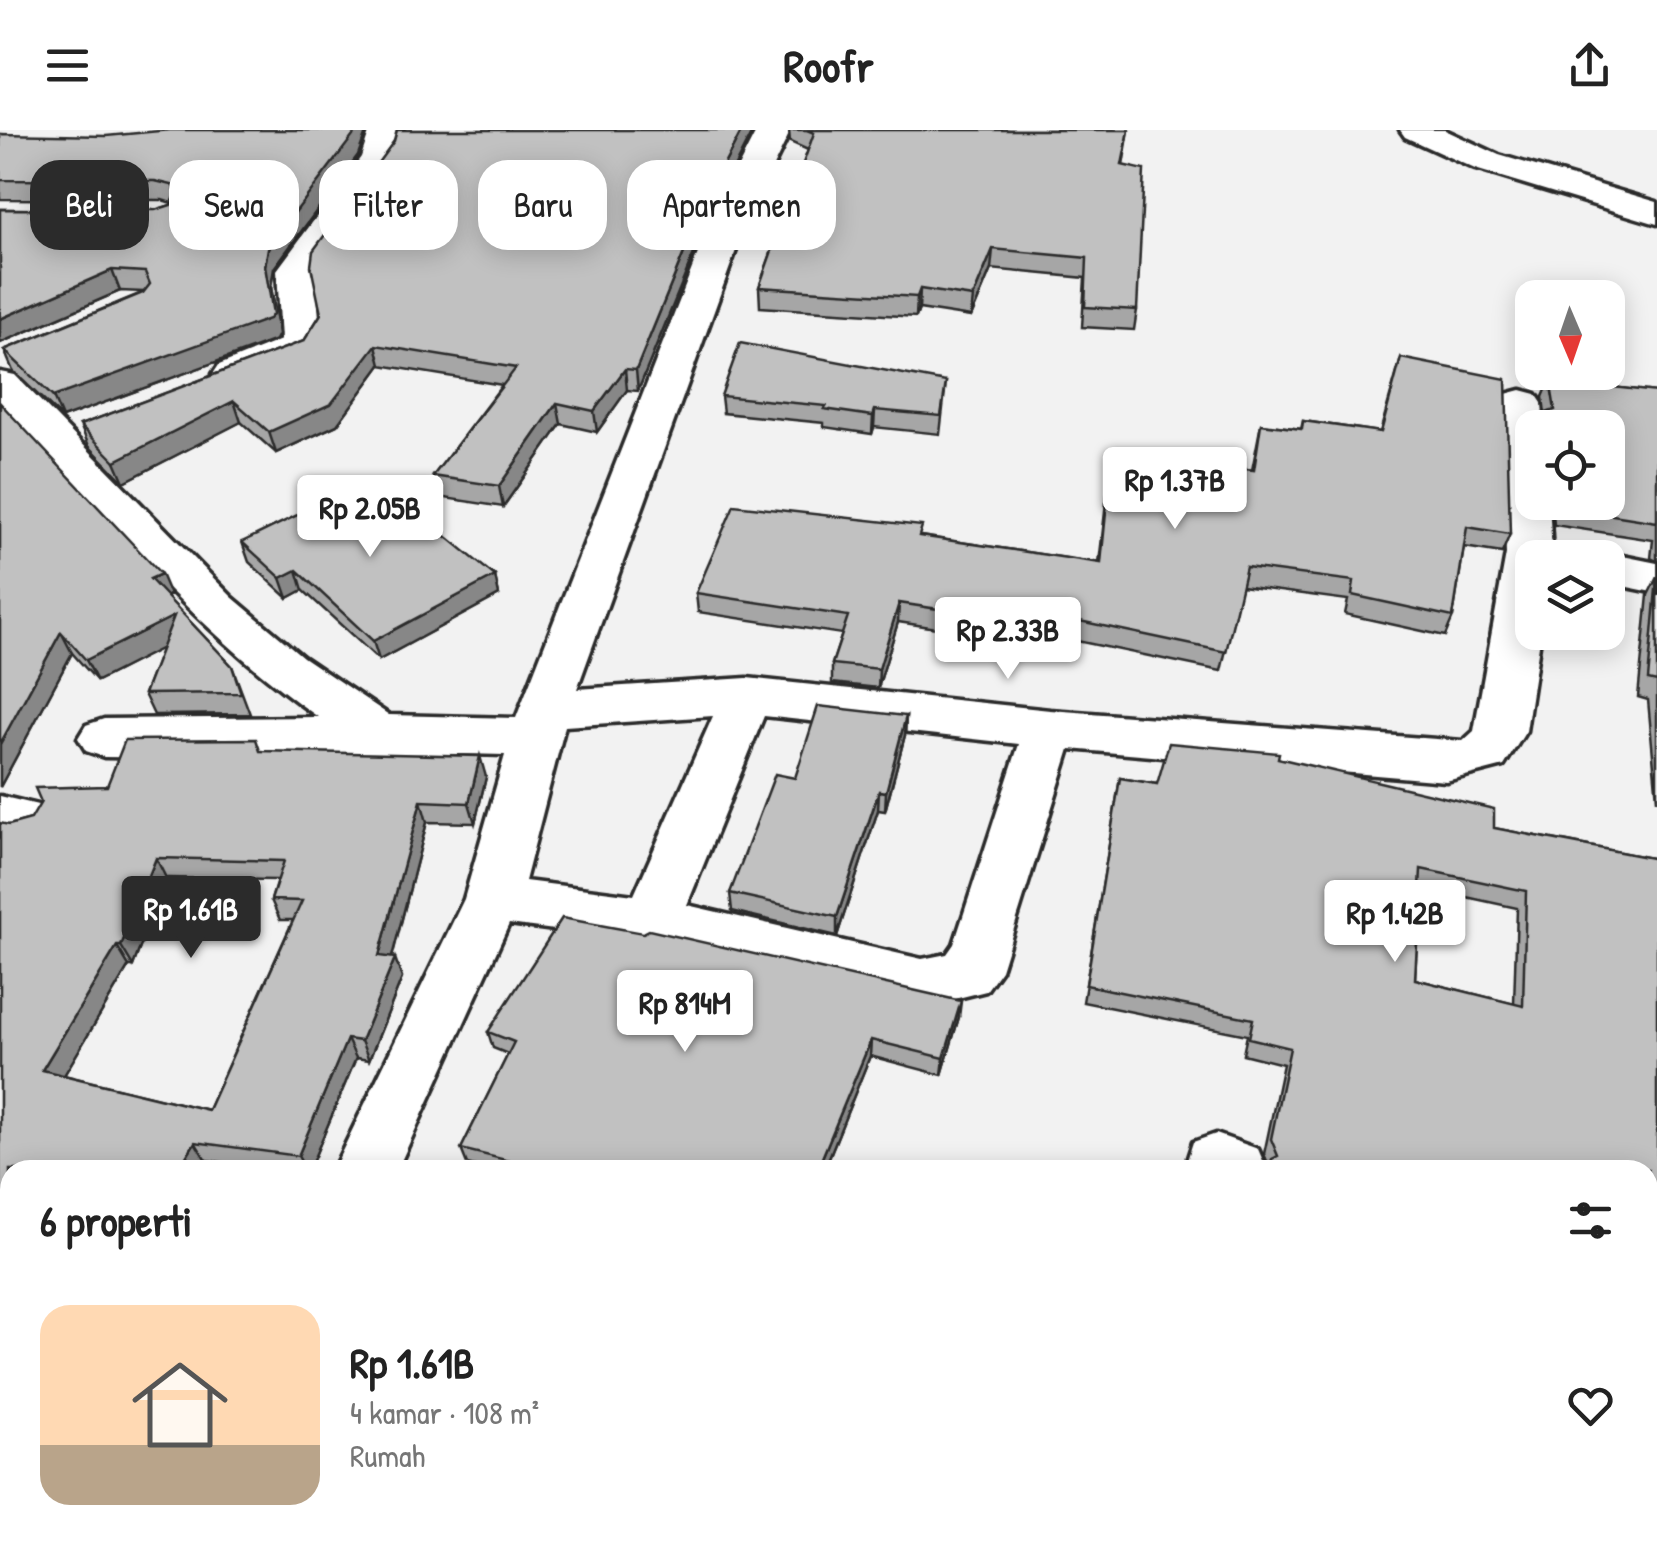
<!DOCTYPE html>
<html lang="id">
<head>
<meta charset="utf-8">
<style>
  :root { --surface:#fff; --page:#f6f6f6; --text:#222; --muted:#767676; --accent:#2b2b2b }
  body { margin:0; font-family:"Patrick Hand",sans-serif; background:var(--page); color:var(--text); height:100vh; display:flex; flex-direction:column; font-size:38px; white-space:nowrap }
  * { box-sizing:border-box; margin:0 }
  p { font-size:32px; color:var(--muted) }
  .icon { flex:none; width:55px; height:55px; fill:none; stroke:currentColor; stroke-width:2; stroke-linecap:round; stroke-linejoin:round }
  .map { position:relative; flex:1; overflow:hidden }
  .panel { position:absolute; left:0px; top:1030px; width:1658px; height:392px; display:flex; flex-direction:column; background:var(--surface); border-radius:30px 30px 0 0; box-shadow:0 5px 25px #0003 }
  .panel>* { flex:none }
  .guide { position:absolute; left:30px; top:30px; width:1000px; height:90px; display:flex; gap:20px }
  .needle { width:65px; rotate:178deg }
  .controls { position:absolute; left:1515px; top:150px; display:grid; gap:20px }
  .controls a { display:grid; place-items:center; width:110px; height:110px; border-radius:20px; background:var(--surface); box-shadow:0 5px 25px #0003; font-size:50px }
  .price { position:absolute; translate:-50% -85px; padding:0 22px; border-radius:10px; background:#fff; color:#222; font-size:32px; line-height:65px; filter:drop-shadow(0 2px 5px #0008) }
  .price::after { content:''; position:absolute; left:50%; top:60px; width:30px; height:22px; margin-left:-15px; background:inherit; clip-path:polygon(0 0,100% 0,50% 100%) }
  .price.selected { background:var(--accent); color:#fff }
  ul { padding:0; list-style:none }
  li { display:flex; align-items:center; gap:30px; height:250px; padding:0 40px }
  li span { display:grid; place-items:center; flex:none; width:280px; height:200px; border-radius:30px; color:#555 }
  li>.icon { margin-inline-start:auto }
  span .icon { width:120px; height:120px; fill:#fffc; stroke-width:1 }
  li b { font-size:42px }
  h2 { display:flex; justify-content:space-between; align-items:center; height:120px; padding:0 40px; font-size:42px }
  .pill { padding:0 35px; border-radius:30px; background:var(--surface); box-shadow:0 5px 25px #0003; font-size:35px; line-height:90px }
  .pill.selected { background:var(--accent); color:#fff }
  header { display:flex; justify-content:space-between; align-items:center; height:130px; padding:0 40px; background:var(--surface); font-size:45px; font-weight:700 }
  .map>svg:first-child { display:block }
</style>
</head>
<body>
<header><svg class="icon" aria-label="menu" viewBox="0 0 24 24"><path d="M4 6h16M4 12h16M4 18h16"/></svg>Roofr<svg class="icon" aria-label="share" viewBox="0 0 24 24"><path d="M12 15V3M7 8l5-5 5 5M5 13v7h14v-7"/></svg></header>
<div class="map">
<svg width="1657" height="1422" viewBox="0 0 1657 1422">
  <rect width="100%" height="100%" fill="#f2f2f2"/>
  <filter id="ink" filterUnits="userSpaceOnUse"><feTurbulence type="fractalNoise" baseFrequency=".01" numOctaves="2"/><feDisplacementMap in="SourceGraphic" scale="20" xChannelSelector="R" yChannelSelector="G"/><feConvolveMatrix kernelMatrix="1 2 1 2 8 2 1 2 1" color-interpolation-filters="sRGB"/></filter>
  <g filter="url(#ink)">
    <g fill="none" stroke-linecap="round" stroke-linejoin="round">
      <defs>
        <g id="minor">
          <path d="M370,0H404L395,28L315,140L321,212C303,238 250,260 219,253L213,244L219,235L281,210L277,140L361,27Z"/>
          <path d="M757,0H791L747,90L577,559L747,548L1050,580L1463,611L1474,601L1506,424L1500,273L1506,264L1521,260L1536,264L1542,273L1544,298H1532V372H1549L1552,424L1532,428V502H1541L1526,601L1504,636L1446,651L1070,619L1001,840L986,861L922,877L652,813L509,794L397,1040H333L464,769L505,625C371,621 238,629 104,627L86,621L78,608L86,595L104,589L318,587C197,502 101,386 0,278V242L15,245L232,467L303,527L389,585L516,588L711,90ZM713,586L634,765L525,751L565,596ZM764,586L1019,614L954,814L947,824L922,829L687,775Z"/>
          <path d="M1400,0H1445L1499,25L1657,72V94L1475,39L1405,7Z"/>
          <path d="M1608,423L1657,433V463L1608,453V428H1591Z"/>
          <path d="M0,666L42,676L50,691L42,706L23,712L0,706Z"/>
          <path d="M1216,1004L1258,1019L1267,1040H1184L1193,1012Z"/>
          <path d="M1657,1143V1209L1648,1211V1145Z"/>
          <path d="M186,1412H262L259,1422H183Z"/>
          <path d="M1080,1412H1186L1190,1422H1084Z"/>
        </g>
      </defs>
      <use href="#minor" stroke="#2b2b2b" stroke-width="7"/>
      <use href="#minor" fill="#fff" fill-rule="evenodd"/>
    </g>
    <g fill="#a6a6a6" stroke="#2b2b2b" stroke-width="2.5" fill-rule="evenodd">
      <path d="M789,0H1129L1123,36L1137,180L1134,200L1082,197L1085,148L991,139L971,187L919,179L916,187L760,177L759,157L808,20L790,12Z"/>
      <path d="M0,4L358,25L274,138L271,157L279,204L276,210L62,288L13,241L4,220L144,162L120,161L0,213V79L155,80L171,75L172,73L162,70L0,69Z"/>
      <path d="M394,11L708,89L638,261L627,260L597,302L561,294L503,377L438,367L433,346L502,255L381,235L337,295L276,323L241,292L124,352L89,316L80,295L304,211L321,184Z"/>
      <path d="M1401,228L1510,404L1502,423L1464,417L1453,487L1445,506L1345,484L1348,470L1241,456L1221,541L1053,506L1051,516L898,492L878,558L832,553V534L842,504L698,482L696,463L921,406L1099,433L1112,322L1252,340L1261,294L1301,299L1303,291L1380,302Z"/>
      <path d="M1550,250L1657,262V431L1651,428L1653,410L1554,395L1552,372H1608V298H1538L1543,284H1545L1543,267Z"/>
      <path d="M946,252L940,304L874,297L872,304L824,297V293L723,283L721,266Z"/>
      <path d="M0,273L170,465L167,467L232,536L250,584L154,585L144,564L162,518L97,551L72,523L0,657Z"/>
      <path d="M401,390L495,446L499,465L379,530L303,460L288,468L249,432L242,412Z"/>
      <path d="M1657,447V670L1648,570L1638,567L1648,465Z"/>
      <path d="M906,586L905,605L885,681L878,680L837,806L732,781L730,763L795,648Z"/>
      <path d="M261,621L486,647L475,693L427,692L392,828L402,848L369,930L356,928L309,1040H281L206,1030L10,1040L158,1412L153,1422H0L9,695L31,689L107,656ZM166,748L277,750L271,770L280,790H293L208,980L64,945L129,836H133Z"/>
      <path d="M1278,628L1494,698L1657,729V1130L1648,1127V1040H1267L1269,1036L1264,1024L1283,934L1243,924L1247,905L1083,872L1120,648L1157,654ZM1420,757L1517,778L1514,874L1415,849Z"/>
      <path d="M959,887L942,945L870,926L824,1040H490L467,1034L461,1019L508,924L493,918L488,902Z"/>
      <path d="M1257,1412H1648L1657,1422H1257Z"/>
    </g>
    <g fill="#878787" stroke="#2b2b2b" stroke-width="2.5">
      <path d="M355,0H367L358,25L274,138L271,157L279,204L276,210L62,288L53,267L265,136L268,118Z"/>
      <path d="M742,0H753L708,89L638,261L636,240L706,69Z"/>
      <path d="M993,119L991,139L971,187L973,167Z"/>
      <path d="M112,140L120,161L0,213V189Z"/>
      <path d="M920,159L919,179L916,187L917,167Z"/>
      <path d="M376,215L381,235L337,295L276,323L269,302Z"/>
      <path d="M625,239L627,260L597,302L594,281Z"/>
      <path d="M234,271L241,292L124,352L115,331Z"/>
      <path d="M557,273L561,294L503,377L499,356Z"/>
      <path d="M875,280L874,297L872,304L873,286Z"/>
      <path d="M297,440L303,460L288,468L281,448Z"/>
      <path d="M161,444L170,465L159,470L150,449Z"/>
      <path d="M495,446L499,465L379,530L373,511Z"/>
      <path d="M899,473L898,492L878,558L879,539Z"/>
      <path d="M174,486L184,507L97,551L86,530Z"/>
      <path d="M61,502L72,523L0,657V614Z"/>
      <path d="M906,586L905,605L885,681L886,662Z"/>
      <path d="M480,626L486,647L475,693L469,673Z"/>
      <path d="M879,661L878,680L837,806V787Z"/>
      <path d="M421,671L427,692L387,846L379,826Z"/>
      <path d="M156,728L166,748L133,836L121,816Z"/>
      <path d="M117,816L129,836L56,959L42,940Z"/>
      <path d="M395,828L402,848L369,930L361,911Z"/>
      <path d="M961,871L959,887L942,945L944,928Z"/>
      <path d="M347,909L356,928L309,1040H306L298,1026Z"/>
      <path d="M871,910L870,926L824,1040H817Z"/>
      <path d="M195,1012L206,1030L200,1040H178Z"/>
      <path d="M136,1412H158L153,1422H131Z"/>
    </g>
    <g fill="#c1c1c1" stroke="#2b2b2b" stroke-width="2.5" fill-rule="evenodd">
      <path d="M170,0H355L353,6L268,118L265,136L273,184L269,189L53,267L4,220L143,163L150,154L145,142L112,140L0,189V79L155,80L171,75L177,63L172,55L155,51L0,50V4L106,6Z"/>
      <path d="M397,0H742L706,69L636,240L625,239L594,281L557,273L499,356L433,346L516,238L376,215L331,274L269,302L234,271L115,331L80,295L304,211L321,184L311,136L313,121L394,11Z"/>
      <path d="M807,0H1129L1122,35L1144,40L1137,180L1085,177L1087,128L993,119L973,167L920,159L917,167L759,157L814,3Z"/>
      <path d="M740,213L946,252L941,286L875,280L873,286L824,279L826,276L721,266Z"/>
      <path d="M1401,228L1506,249L1510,404L1467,397L1453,487L1352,465L1354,451L1246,437L1226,522L1056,486L1054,497L899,473L879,539L832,534L848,486L696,463L734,375L922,396L919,406L1101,433L1112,322L1254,340L1261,294L1302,299L1303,291L1381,302Z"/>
      <path d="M1550,250L1657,262V392L1562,377V372H1608V298H1543V284L1555,280Z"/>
      <path d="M0,273L161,444L150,449L232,536L241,563L144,564L174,486L86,530L61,502L0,614Z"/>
      <path d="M359,355L401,390L410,377L495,446L373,511L297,440L281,448L242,412Z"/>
      <path d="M1657,447V552L1648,550Z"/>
      <path d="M818,576L906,586L886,662L879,661L837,787L730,763L775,644L795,648Z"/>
      <path d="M256,609L260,621L480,626L469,673L421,671L379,826L395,828L361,911L347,909L298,1026L195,1012L178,1040H10V1412H136L131,1422H0V693L9,695L31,689L41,672L35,658L107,656L125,610ZM156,728L284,731L271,770L302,771L208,980L42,940L117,816H121Z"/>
      <path d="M1169,613L1279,623L1278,628L1494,679V698L1657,729V1111L1648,1108V1040H1270L1272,1029L1278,1026L1271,1009L1290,918L1249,908L1253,889L1086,855L1120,648L1157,654ZM1421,739L1526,761L1523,876L1415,849Z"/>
      <path d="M562,788L643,803L649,800L961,871L944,928L871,910L817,1040H538V1038L461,1019L514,912L488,902Z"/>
      <path d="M1648,1242L1657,1245V1422H1265V1412H1648Z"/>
      <path d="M419,1412H1088L1089,1415H1190L1189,1422H415Z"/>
    </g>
  </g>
</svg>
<div class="controls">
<a><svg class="needle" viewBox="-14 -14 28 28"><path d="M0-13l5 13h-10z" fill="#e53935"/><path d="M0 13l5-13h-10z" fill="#767676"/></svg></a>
<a><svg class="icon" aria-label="locate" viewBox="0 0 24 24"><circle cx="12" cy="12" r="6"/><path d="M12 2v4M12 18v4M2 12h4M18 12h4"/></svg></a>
<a><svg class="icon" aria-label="layers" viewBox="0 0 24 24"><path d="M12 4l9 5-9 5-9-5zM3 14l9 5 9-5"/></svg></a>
</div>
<b class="price" style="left:1175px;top:402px">Rp 1.37B</b>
<b class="price" style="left:370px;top:430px">Rp 2.05B</b>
<b class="price" style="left:1008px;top:552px">Rp 2.33B</b>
<b class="price selected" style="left:191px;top:831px">Rp 1.61B</b>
<b class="price" style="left:1395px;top:835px">Rp 1.42B</b>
<b class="price" style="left:685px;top:925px">Rp 814M</b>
<div class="guide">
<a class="pill selected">Beli</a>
<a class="pill">Sewa</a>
<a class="pill">Filter</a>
<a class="pill">Baru</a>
<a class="pill">Apartemen</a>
</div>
<section class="panel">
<h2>6 properti<svg class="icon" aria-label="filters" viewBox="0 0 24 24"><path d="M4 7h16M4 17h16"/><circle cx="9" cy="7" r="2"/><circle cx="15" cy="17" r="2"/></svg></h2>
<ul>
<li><span style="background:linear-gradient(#ffd9b3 70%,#b9a48a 0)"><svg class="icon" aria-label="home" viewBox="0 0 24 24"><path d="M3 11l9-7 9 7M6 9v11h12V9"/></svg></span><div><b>Rp 1.61B</b><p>4 kamar · 108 m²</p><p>Rumah</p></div><svg class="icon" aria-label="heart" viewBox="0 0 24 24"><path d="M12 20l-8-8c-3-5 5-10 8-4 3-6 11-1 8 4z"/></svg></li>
</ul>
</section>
</div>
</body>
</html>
